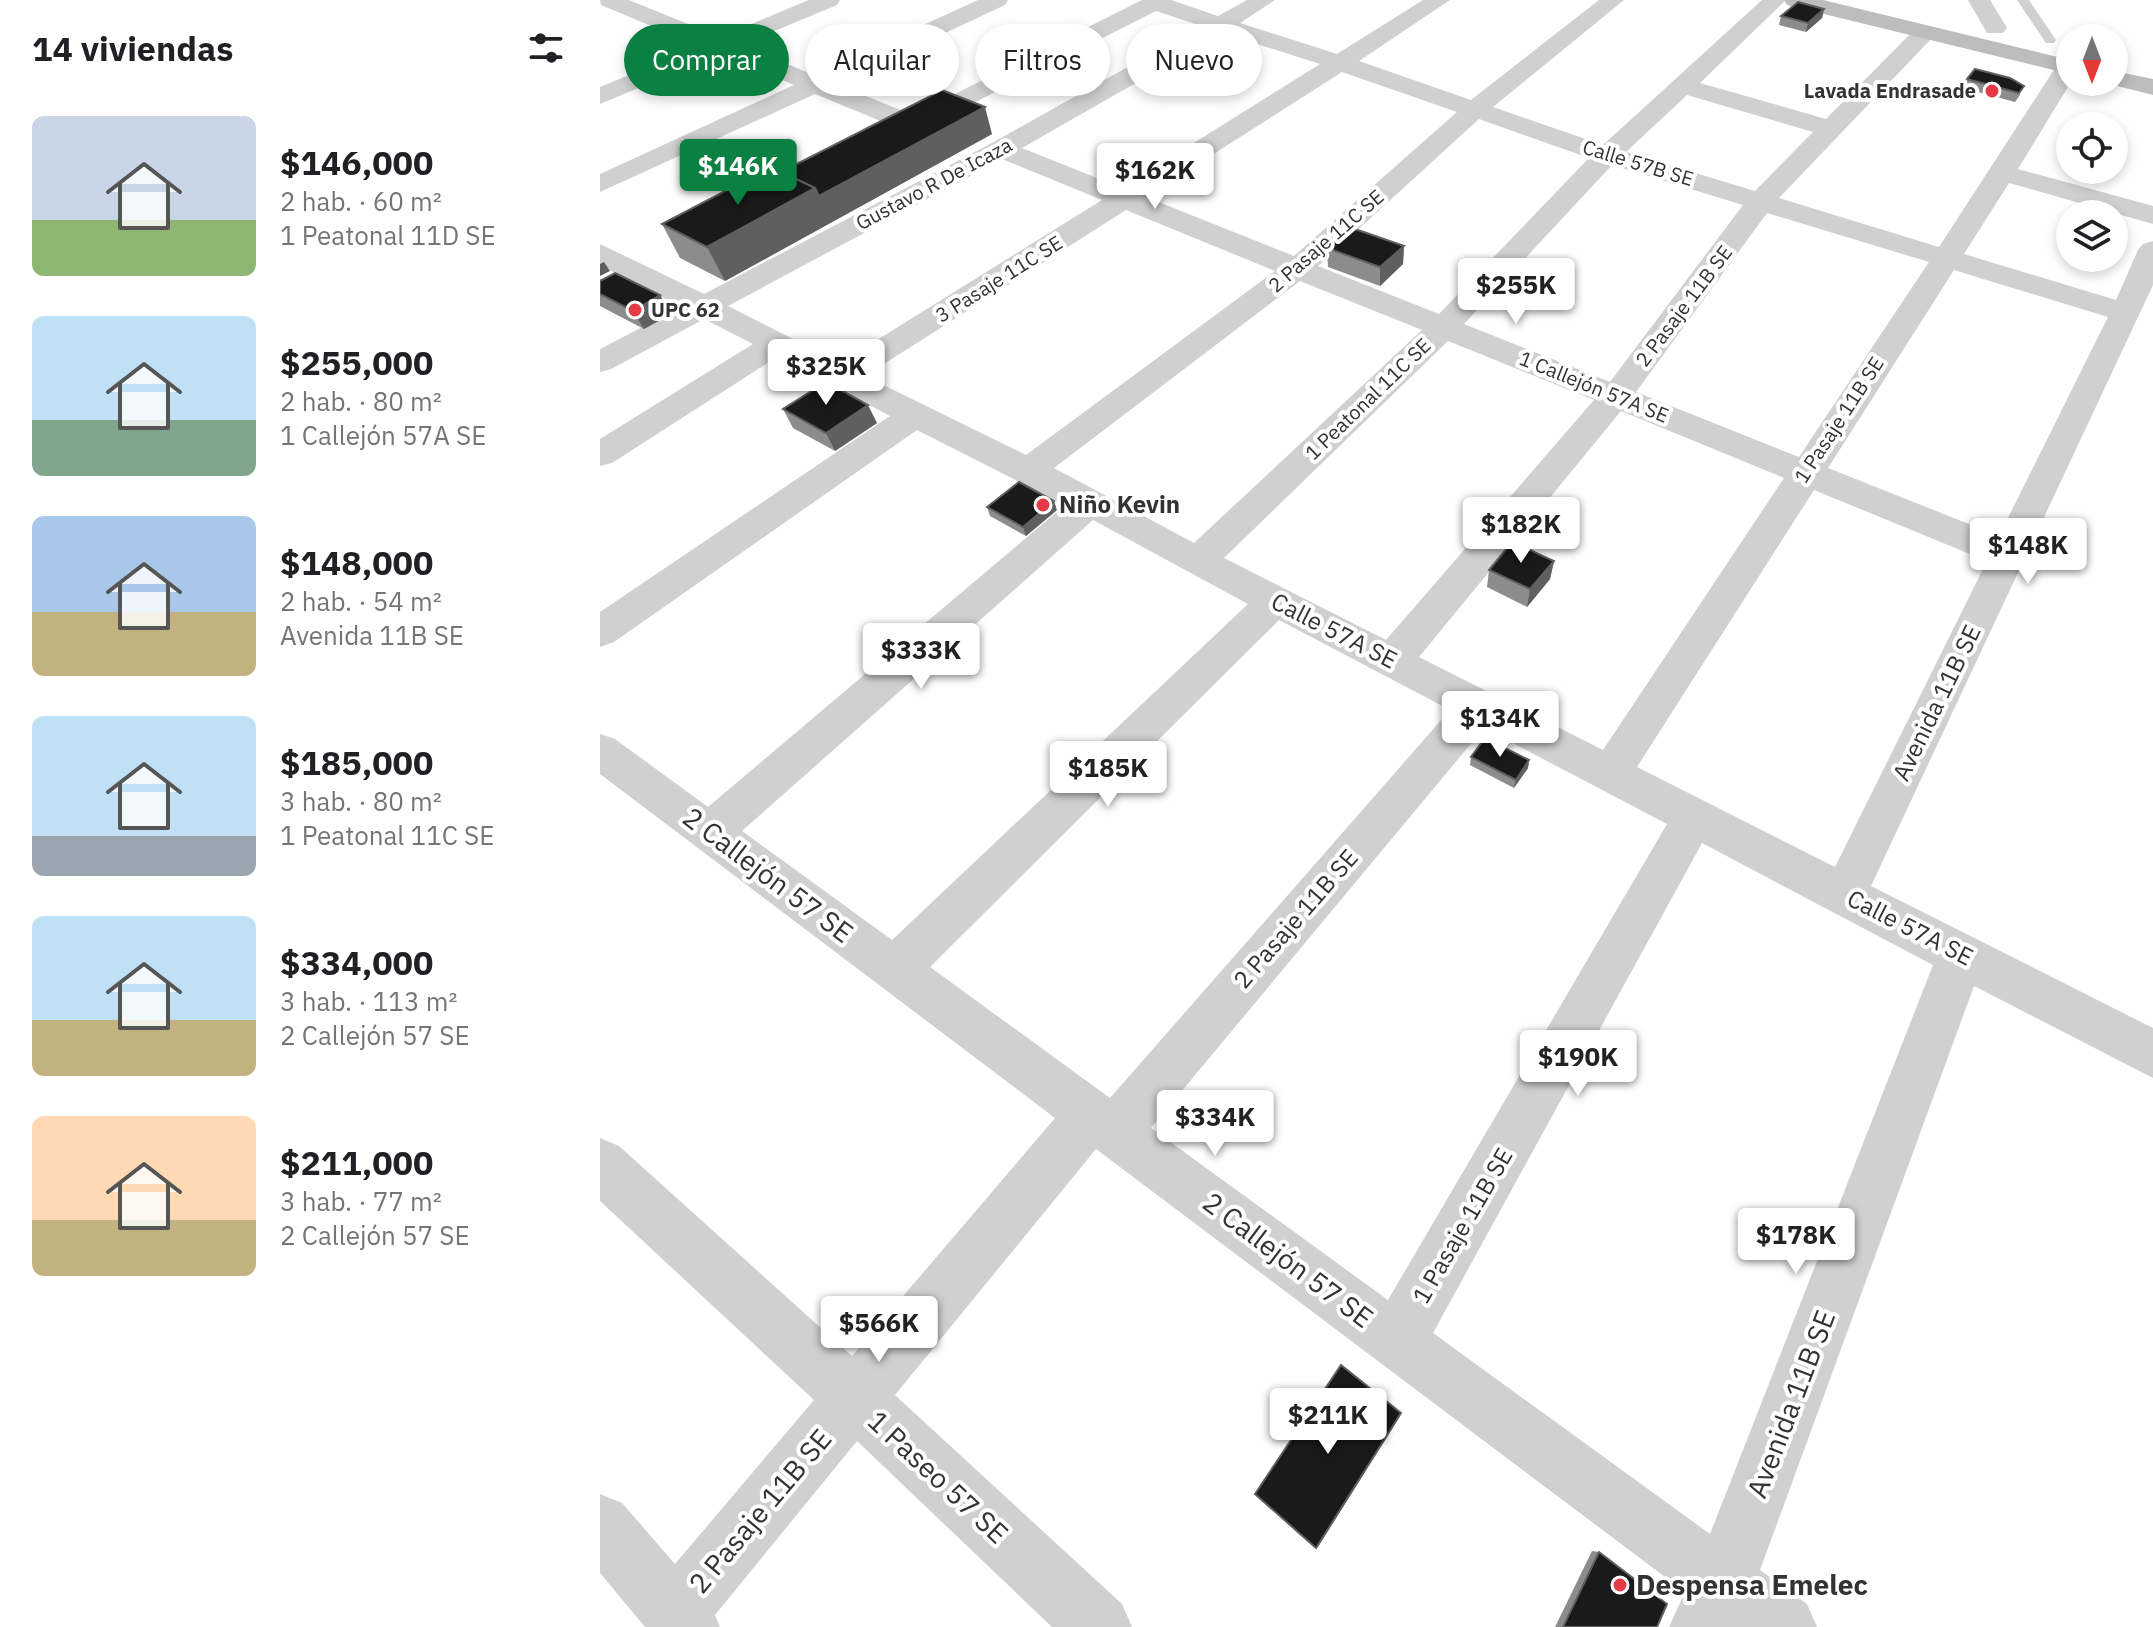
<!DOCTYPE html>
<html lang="es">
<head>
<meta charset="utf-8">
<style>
  :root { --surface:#fff; --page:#f2f2f2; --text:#202124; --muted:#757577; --accent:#0b8043 }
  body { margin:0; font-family:"IBM Plex Sans",sans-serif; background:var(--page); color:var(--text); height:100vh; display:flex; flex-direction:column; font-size:30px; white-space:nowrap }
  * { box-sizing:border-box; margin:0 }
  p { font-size:26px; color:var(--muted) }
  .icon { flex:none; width:44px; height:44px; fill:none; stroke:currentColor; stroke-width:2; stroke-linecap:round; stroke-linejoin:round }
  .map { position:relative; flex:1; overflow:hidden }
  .side { display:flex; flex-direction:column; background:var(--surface); width:600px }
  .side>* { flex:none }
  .hud { position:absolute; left:24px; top:24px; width:760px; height:72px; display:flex; gap:16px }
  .needle { width:52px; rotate:180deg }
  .controls { position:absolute; left:1456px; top:24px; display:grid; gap:16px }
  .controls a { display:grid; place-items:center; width:72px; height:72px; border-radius:50%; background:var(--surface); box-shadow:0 4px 12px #0003; font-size:40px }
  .price { position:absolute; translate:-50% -68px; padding:0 18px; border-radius:8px; background:#fff; color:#222; font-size:26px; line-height:52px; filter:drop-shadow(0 2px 4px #0008) }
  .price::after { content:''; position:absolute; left:50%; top:48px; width:24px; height:18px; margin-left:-12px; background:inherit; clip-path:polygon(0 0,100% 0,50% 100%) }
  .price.active { background:var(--accent); color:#fff }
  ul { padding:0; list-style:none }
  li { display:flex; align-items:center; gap:24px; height:200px; padding:0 32px }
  li span { display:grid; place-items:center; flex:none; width:224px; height:160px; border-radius:12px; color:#555 }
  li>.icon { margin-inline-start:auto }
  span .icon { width:96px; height:96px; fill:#fffc; stroke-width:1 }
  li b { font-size:34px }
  h2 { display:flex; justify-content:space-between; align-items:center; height:96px; padding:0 32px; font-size:34px }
  .tag { padding:0 28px; border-radius:36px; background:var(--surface); box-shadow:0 4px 12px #0003; font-size:28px; line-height:72px }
  .tag.active { background:var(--accent); color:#fff }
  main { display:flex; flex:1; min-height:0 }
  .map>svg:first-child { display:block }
</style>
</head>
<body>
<main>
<section class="side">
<h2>14 viviendas<svg class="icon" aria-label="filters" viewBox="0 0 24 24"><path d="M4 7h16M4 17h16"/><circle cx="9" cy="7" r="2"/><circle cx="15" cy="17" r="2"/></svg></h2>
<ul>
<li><span style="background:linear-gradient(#c9d6e8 65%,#8fb573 0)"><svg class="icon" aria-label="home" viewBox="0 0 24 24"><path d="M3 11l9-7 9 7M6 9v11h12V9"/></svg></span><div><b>$146,000</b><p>2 hab. · 60 m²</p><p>1 Peatonal 11D SE</p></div></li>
<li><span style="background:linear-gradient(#bfe0f5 65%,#7fa58c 0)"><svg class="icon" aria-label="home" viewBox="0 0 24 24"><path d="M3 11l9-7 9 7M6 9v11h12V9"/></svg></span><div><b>$255,000</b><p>2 hab. · 80 m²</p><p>1 Callejón 57A SE</p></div></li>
<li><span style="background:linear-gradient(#a9c7e8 60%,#c2b280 0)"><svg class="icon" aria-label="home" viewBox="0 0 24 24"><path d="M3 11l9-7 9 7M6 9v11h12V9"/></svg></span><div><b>$148,000</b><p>2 hab. · 54 m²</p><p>Avenida 11B SE</p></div></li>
<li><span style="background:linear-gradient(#bfe0f5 75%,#9aa5b1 0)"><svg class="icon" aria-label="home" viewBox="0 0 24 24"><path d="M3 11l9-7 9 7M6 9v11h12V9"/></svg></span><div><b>$185,000</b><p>3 hab. · 80 m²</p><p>1 Peatonal 11C SE</p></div></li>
<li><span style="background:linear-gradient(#bfe0f5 65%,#c2b280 0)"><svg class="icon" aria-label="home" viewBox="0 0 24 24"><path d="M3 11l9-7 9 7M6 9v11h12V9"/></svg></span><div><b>$334,000</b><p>3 hab. · 113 m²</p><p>2 Callejón 57 SE</p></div></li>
<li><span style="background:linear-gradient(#ffd9b3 65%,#c2b280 0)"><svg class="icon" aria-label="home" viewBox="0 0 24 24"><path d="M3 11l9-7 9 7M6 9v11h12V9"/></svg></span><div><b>$211,000</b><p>3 hab. · 77 m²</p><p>2 Callejón 57 SE</p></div></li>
</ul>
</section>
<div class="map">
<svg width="1553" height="1627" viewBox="0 0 1553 1627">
  <rect width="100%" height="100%" fill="#fff"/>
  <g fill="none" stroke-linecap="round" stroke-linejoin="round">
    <path fill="#d0d0d0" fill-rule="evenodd" d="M1417,0H1429L1456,40L1454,43H1446Z"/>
    <g fill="#d0d0d0" fill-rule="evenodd">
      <path d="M0,0H29L120,37L209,0H240L237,5L141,45L214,75L378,0H408L405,5L236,84L313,115L542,0H571L618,16L647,0H675L640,23L737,54L823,0H850L759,61L871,100L999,0H1024L893,107L1003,145L1162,0H1186L1100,83L1226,119L1316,28H1332L1336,33L1332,38L1179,198L1339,247L1459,62L1470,60L1471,82L1418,169L1553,206V224L1409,183L1364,254L1516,300L1538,250L1543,244L1553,241V285L1271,886L1553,1028V1078L1374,986L1160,1570L1207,1604L1217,1627H1069L1085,1592L496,1149L295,1395L522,1604L532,1627H452L257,1441L115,1615L120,1627H45L0,1573V1494L22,1503L75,1564L214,1400L0,1201V1138L19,1146L252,1356L455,1118L0,774V734L15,739L108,807L465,505L317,430L14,642L0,647V612L290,416L177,357L12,463L0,466V439L153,344L104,319L11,369L0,372V349L81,307L0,265V244L104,294L392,143L601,26L556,11L312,134L215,94L0,192V174L194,85L120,54L0,104V87L99,46L1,5ZM623,33L720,64L522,188L422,148ZM742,72L857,112L694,256L546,197ZM1087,95L1213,132L1155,191L1026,152ZM879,119L989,158L839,314L718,266ZM402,159L502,200L240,363L128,306ZM1012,165L1143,205L1010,382L864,324ZM526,210L675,271L426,455L265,376ZM1167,213L1329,262L1199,457L1036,392ZM1354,270L1508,317L1399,536L1228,468ZM700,281L822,330L594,543L454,468ZM848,341L994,400L786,640L624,558ZM1021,411L1184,478L1003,750L819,657ZM1214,490L1387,561L1235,867L1037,767ZM493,520L648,604L292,940L142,831ZM679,620L850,710L510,1098L330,967ZM884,728L1067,824L788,1300L551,1128ZM1102,843L1333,965L1110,1534L833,1333Z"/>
      <path d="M1368,0H1390L1407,28L1403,33H1387Z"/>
    </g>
    <g fill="#bdbdbd" fill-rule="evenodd">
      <path d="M1184,0H1223L1470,60V74L1187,5Z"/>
      <path d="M1514,71L1553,79V95L1505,83L1514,82Z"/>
    </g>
  </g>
  <g fill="#8c8c8c">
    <path d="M1224,9L1222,18L1206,32L1179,25L1181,16Z"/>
    <path d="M1410,78L1420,95L1415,102L1363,88L1367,79Z"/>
    <path d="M392,134L125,281L80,258L62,224Z"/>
    <path d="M804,246L803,264L780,286L728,267L727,248Z"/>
    <path d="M0,281L60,295L71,314L44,329L0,306Z"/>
    <path d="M183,409L277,423L235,451L193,428Z"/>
    <path d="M387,507L457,510L426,536L390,516Z"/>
    <path d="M954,561L950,579L927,607L887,587L889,570Z"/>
    <path d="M871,757L929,760L928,768L914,788L870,765Z"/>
    <path d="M992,1551L999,1552L1057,1627H955Z"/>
  </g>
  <g fill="#5f5f5f">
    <path d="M1224,9L1222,18L1206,32L1208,23Z"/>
    <path d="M385,107L392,134L125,281L107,247L215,188Z"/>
    <path d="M804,246L803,264L780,286V267Z"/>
    <path d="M4,262L10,271L0,276V264Z"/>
    <path d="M60,295L71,314L44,329L33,311Z"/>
    <path d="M268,405L277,423L235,451L226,433Z"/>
    <path d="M454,501L457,510L426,536L423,527Z"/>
    <path d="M954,561L950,579L927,607L930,589Z"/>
    <path d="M929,760L928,768L914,788L916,780Z"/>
    <path d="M801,1413L800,1416L718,1547L716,1548Z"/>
  </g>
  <g fill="#1a1a1a" stroke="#5f5f5f" stroke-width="2">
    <path d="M1198,2L1224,9L1208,23L1181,16Z"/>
    <path d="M1375,69L1410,78L1424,86L1419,93L1367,79Z"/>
    <path d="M342,90L385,107L219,196L215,188L181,172Z"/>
    <path d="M171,167L215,188L107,247L62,224Z"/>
    <path d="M752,228L804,246L780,267L727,248Z"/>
    <path d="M15,273L60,295L33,311L0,294V281Z"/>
    <path d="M226,382L268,405L226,433L183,409Z"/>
    <path d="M419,482L454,501L423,527L387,507Z"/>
    <path d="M912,542L954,561L930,589L889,570Z"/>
    <path d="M885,738L929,760L916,780L871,757Z"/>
    <path d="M741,1365L801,1413L716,1548L655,1494Z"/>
    <path d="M999,1552L1067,1604L1057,1627H963Z"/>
  </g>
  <g fill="#e63946" stroke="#fff" stroke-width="3">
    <circle cx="1392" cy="91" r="8"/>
    <circle cx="35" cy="310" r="8"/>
    <circle cx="443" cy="505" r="8"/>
    <circle cx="1020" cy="1585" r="8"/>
  </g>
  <g text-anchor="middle" stroke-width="8" stroke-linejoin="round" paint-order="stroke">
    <g font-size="20" font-weight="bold" fill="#333" stroke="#fff" text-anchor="end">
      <text x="1376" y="98">Lavada Endrasade</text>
      <text x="51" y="317" text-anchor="start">UPC 62</text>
    </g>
    <g font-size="20" fill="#333" stroke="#fff">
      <text transform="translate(1038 163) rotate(17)" y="7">Calle 57B SE</text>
      <text transform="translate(334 184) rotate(-28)" y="7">Gustavo R De Icaza</text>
      <text transform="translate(726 241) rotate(-41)" y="7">2 Pasaje 11C SE</text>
      <text transform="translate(399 279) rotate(-32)" y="7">3 Pasaje 11C SE</text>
      <text transform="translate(1084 306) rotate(-53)" y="7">2 Pasaje 11B SE</text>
      <text transform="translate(994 387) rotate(22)" y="7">1 Callejón 57A SE</text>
      <text transform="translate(768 399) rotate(-44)" y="7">1 Peatonal 11C SE</text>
      <text transform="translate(1239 420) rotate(-57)" y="7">1 Pasaje 11B SE</text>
    </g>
    <g font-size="24" font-weight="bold" fill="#333" stroke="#fff" text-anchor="start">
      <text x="459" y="513">Niño Kevin</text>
    </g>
    <g font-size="24" fill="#333" stroke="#fff">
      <text transform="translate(734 631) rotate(27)" y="8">Calle 57A SE</text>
      <text transform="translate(1337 703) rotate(-64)" y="8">Avenida 11B SE</text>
      <text transform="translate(696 919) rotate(-49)" y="8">2 Pasaje 11B SE</text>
      <text transform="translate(1310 928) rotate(27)" y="8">Calle 57A SE</text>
      <text transform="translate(863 1226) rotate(-60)" y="8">1 Pasaje 11B SE</text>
    </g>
    <g font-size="28" fill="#333" stroke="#fff">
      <text transform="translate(168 875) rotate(37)" y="10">2 Callejón 57 SE</text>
      <text transform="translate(688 1260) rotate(37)" y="10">2 Callejón 57 SE</text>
      <text transform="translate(1191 1404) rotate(-69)" y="10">Avenida 11B SE</text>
      <text transform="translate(338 1477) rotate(43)" y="10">1 Paseo 57 SE</text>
      <text transform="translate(160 1511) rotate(-50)" y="10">2 Pasaje 11B SE</text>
    </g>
    <g font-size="28" font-weight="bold" fill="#333" stroke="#fff" text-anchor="start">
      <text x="1036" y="1595">Despensa Emelec</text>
    </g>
  </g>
</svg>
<div class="controls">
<a><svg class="needle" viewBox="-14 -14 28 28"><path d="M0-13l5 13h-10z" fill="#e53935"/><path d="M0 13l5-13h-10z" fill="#757577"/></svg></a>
<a><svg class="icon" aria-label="locate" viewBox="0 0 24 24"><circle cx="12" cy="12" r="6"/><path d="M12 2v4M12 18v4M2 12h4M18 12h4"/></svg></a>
<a><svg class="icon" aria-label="layers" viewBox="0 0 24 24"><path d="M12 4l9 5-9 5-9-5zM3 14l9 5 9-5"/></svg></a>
</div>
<b class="price active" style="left:138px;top:207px">$146K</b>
<b class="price" style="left:555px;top:211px">$162K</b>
<b class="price" style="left:916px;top:326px">$255K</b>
<b class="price" style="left:226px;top:407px">$325K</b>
<b class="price" style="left:921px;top:565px">$182K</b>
<b class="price" style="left:1428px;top:586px">$148K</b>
<b class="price" style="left:321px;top:691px">$333K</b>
<b class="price" style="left:900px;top:759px">$134K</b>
<b class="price" style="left:508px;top:809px">$185K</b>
<b class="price" style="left:978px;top:1098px">$190K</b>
<b class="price" style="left:615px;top:1158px">$334K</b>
<b class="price" style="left:1196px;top:1276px">$178K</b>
<b class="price" style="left:279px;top:1364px">$566K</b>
<b class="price" style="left:728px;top:1456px">$211K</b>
<div class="hud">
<a class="tag active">Comprar</a>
<a class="tag">Alquilar</a>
<a class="tag">Filtros</a>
<a class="tag">Nuevo</a>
</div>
</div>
</main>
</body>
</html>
